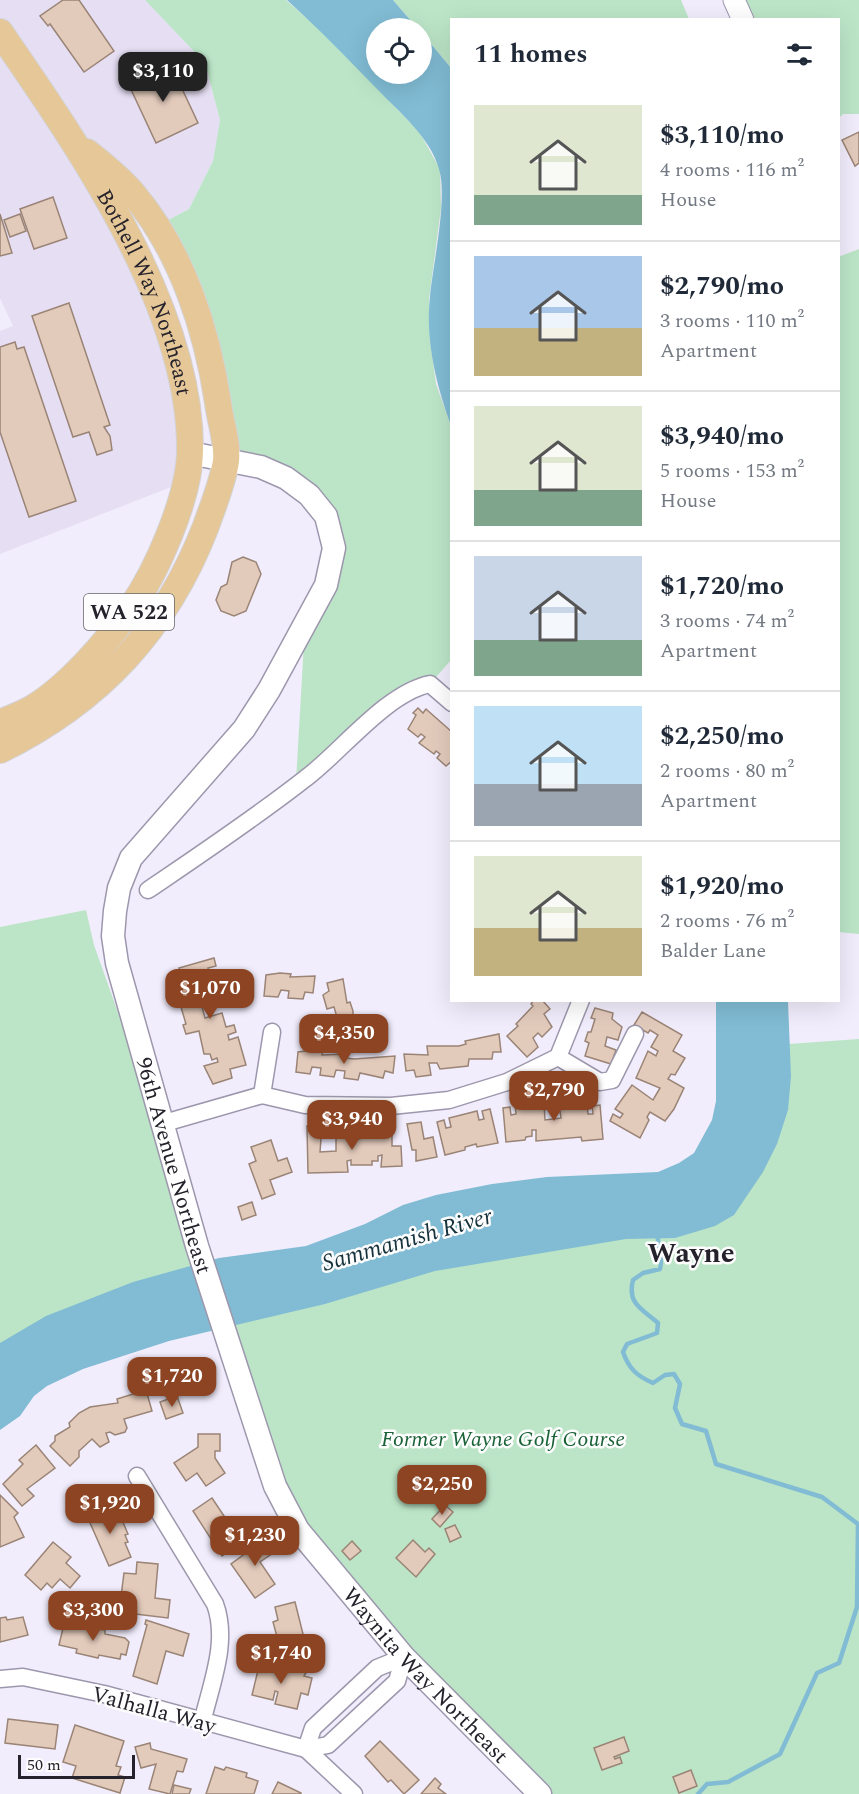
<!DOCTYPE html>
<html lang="en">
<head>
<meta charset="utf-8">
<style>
  :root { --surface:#fff; --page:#f2f2f3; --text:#1f2937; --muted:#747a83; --line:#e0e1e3; --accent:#8c4423 }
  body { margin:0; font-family:Spectral,serif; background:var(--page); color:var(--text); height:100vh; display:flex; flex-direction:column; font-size:22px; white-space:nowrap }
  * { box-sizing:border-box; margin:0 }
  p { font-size:20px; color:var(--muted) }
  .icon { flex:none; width:33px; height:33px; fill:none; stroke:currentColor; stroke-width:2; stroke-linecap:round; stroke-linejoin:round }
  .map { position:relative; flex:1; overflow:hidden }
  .drawer { position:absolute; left:450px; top:18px; width:390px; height:984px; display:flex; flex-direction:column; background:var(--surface); border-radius:0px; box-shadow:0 6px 24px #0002 }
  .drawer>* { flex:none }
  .buttons { position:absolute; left:366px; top:18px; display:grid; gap:12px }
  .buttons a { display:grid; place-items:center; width:66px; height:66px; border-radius:50%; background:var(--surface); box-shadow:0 6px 24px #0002; font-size:30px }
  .scale { position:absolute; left:18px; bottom:15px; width:117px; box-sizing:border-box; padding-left:6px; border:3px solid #25222b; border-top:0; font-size:16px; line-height:21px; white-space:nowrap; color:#25222b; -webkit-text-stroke:4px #fdfdfd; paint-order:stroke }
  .price { position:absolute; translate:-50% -51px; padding:0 14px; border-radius:12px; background:var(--accent); color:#fff; font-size:20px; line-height:39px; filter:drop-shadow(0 2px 3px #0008) }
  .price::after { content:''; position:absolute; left:50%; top:36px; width:18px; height:14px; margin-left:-9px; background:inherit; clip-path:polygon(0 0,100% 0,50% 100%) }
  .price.on { background:#222; color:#fff }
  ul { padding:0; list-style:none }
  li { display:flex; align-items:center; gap:18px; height:150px; padding:0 24px }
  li+li { border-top:2px solid var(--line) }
  li span { display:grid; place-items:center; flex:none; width:168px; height:120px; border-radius:0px; color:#555 }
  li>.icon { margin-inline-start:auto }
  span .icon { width:72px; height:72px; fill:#fffc; stroke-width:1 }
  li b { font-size:26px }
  h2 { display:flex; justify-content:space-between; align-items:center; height:72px; padding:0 24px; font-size:26px }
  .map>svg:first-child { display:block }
</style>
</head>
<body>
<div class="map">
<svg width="859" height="1794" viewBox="0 0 859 1794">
  <rect width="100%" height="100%" fill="#f2edfc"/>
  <path fill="#e6def3" d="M0,0H145L205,63L220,120L213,161L189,209L157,226L106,168L172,339L184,482L0,554V331L13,326L0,298Z"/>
  <g fill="#bce5c7">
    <path d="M145,0H286L327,36L420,133L440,169L441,208L429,299L430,341L436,384L451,426V660L430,684L296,781L305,625L334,548L309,495L226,460L223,432L157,226L189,209L213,161L220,120L205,63Z"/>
    <path d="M393,0H681L689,19L452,20L451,68L422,33V28H417Z"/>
    <path d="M734,0H859V114H843L839,118L838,20L743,19Z"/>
    <path d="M859,249V934L838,932V257Z"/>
    <path d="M86,910L94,945L218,1294L0,1392V927Z"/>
    <path d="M859,1039V1794H538L298,1530L219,1296L637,1195L736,1149L788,1044Z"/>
  </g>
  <g fill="#81bcd4">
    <path d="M287,0H393L417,28H376V74H422V33L451,68V426C436,384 425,341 430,296C433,264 448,198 439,169C430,137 400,113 378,90C348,59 319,29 287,0Z"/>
    <path d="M716,1001L788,1002L791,1076L788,1110L777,1144L763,1172L734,1215L715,1226L675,1238L626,1239L435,1271L325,1304L169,1341L83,1369L47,1386L34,1396L20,1416L0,1430V1343L46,1316L133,1282L219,1258L306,1246L365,1224L403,1205L436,1195L492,1184L547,1177L658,1172L679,1163L694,1153L712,1120L716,1101Z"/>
    <path d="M169,1363L177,1391L163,1395L155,1367Z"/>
  </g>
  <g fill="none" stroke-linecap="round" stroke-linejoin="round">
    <path stroke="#81bcd4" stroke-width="4.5" d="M658,1233C656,1247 664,1252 660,1269L643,1273L633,1280C627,1304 642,1309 658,1323L657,1333L627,1344L623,1352C629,1369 637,1376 653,1383L665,1375L674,1374L680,1384L675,1408L682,1424L706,1431L716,1464L822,1497L858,1524L857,1607L839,1663L817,1673L780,1754L728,1782L707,1784L698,1794"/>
  </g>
  <g fill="#e3cbbc" stroke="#9a8476" stroke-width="1.5">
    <path d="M63,0H79L114,51L84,72L50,24L48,26L40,16Z"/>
    <path d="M170,63L198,123L156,143L128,83Z"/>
    <path d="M859,132V163L855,166L842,140Z"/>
    <path d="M53,197L67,238L34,249L20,209Z"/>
    <path d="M0,214L12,253L0,256Z"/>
    <path d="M20,214L26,231L10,237L4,220Z"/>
    <path d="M69,303L110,425L104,427L110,436L112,450L97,455L89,432L73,437L32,316Z"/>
    <path d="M15,342L17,349L24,347L76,501L29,517L0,432V347Z"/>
    <path d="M243,557L256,562L261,574L246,611L234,616L221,611L216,600L221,587L227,584L232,562Z"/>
    <path d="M418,708L423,713L426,709L452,732V761L446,766L437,758L440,754L436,751L434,754L419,743L425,737L421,734L418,737L408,729L416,715L413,713Z"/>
    <path d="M214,958L216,966L208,968L209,973L218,970L226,998L201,1003L205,1018L222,1013L226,1027L234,1025L236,1032L228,1035L229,1040L238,1037L246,1065L230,1069L232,1078L213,1084L204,1066L218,1062L217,1058L212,1060L210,1054H204L199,1031L186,1034L183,1025L186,1024L178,997L192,993L190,987H184L179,968Z"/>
    <path d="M280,973L291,974L290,977L315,976L313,993L305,992L303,999L288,998L289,991L281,990L278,997L264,996L266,975Z"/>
    <path d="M343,979L347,1003L350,1002L353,1011V1026L334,1032L330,1018L336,1014L334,1007L327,1009L323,995L329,991L327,983Z"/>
    <path d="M534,1000H542L550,1009L544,1014L552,1027L542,1037L538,1033L533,1038L538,1047L527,1057L507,1036L518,1026L516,1024L533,1006L531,1004Z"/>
    <path d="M595,1008L613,1013L612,1019L622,1027L618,1040L607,1037L605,1046L616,1050L611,1064L585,1056L589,1043L585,1041L588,1032H591L595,1019L591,1018Z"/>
    <path d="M642,1012L682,1035L673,1051L685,1058L675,1075L671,1074L668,1079L684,1088L674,1109L665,1121L650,1112L647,1117L649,1120L640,1138L610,1121L613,1114L620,1118L623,1114L615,1109L632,1085L653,1100L660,1088L636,1078L648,1051L656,1056L658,1051L651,1047L658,1035L650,1030L648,1033L634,1025Z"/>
    <path d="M499,1034L501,1052H493L492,1059H469L468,1066L440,1069L437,1063H429L431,1075L416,1077L414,1070L406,1071L404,1054L428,1055L427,1046H459L466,1044L465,1041Z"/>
    <path d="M313,1050L323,1051L322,1055L347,1054L346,1058L354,1059L395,1056L393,1073L385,1071L383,1078L360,1073L358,1080L344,1078L345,1071L336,1070L334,1077L320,1075L321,1068L312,1067L310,1074L296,1072L298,1052Z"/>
    <path d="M571,1092L573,1106L587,1105L588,1114H593L592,1106L600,1105L603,1139L582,1141L581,1137L536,1141V1130H532V1136L526,1137L525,1140L506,1142L503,1108L510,1107L511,1115L516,1114L515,1105L544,1103L545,1120L561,1118L557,1093Z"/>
    <path d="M490,1109L498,1143L477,1147L476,1144L465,1147V1150L445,1155L437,1122L444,1120L446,1128L451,1127L449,1118L477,1111L479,1120L484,1119L482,1111Z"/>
    <path d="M421,1122L424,1139L433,1137L437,1157L416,1161V1150H412L407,1124Z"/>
    <path d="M307,1126H322L320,1152L336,1151V1134H350V1131L358,1130V1139L363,1138V1129H392V1146H401L402,1166L381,1167L382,1155L378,1156V1161H372V1165H351V1160L347,1161L348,1172L308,1173Z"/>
    <path d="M271,1140L278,1161L287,1158L292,1172L270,1180L275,1194L262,1199L249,1164L256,1161L251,1147Z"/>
    <path d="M252,1202L256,1215L242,1220L238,1207Z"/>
    <path d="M146,1390L152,1411L124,1419L127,1428L125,1432L115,1435L110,1432L106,1433L109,1442L100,1447L92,1439L79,1451V1457L70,1466L50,1446L55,1441V1436L70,1427L69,1423L79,1413L90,1407L118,1403L117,1399Z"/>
    <path d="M177,1396L183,1413L166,1419L160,1402Z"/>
    <path d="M198,1434H220V1451H215V1458L225,1473L206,1486L197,1473L186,1481L174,1463L198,1447Z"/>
    <path d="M36,1445L55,1468L27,1489L34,1496L22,1506L3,1484L23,1464L19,1460Z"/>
    <path d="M0,1495L18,1513L14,1517L24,1537L0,1547Z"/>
    <path d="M212,1498L230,1525L243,1517L255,1534L222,1556L193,1511Z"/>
    <path d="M445,1505L453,1512L440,1527L432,1519Z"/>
    <path d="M109,1506L113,1516L119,1513L128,1534L125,1535L128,1542L125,1543L131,1557L109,1566L87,1516Z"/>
    <path d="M455,1525L461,1537L450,1542L445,1529Z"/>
    <path d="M264,1535L276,1551L260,1562L275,1584L255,1598L231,1564L250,1550L247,1547Z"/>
    <path d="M413,1540L425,1552L429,1548L435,1554L416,1577L396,1558Z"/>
    <path d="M352,1541L361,1551L350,1560L342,1551Z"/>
    <path d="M53,1542L71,1557L66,1563L80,1576L70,1588L60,1579L52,1588L47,1583L41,1590L25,1575Z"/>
    <path d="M137,1562L158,1564L155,1598L170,1600L168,1618L119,1612L124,1573L136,1574Z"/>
    <path d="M295,1602L307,1650L278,1658L275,1646L279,1644L273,1622L278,1620L275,1607Z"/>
    <path d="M6,1617L7,1620L23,1617L28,1635L0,1642V1618Z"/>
    <path d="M146,1620L189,1634L183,1656L166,1651L157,1684L133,1676L147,1625L145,1624Z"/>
    <path d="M64,1624L105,1630V1634L125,1638L129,1642L126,1655L121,1654L120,1659L99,1655L98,1658L76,1653L77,1649L59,1645Z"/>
    <path d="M260,1662L306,1673L304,1676L312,1678L308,1695L301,1693L297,1709L275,1704L278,1692L275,1691L273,1700L252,1695Z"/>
    <path d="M8,1719L58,1725L55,1749L5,1743Z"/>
    <path d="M75,1725L124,1741L116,1766L121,1767L118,1775L125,1777L120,1793L72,1778L76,1766L63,1762Z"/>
    <path d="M624,1737L629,1751L614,1757L615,1759L620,1757L622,1763L602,1770L594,1748Z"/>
    <path d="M380,1741L419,1780L404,1794L391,1780L388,1782L365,1756Z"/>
    <path d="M150,1743L151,1749L187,1759L183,1772L177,1771L170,1794L149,1789L156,1764L141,1768L135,1747Z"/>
    <path d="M215,1767L224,1770L226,1767L247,1773L246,1777L258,1781L254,1794H206Z"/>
    <path d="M691,1770L697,1786L679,1793L673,1777Z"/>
    <path d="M435,1778L441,1784L438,1788L446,1794H421Z"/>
    <path d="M278,1782L301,1793V1794H272Z"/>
    <path d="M174,1785L191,1789L189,1794H172Z"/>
  </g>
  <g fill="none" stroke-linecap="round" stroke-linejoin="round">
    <defs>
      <g id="minor">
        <path d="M148,890C201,854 255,818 306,778C341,752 386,693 430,684L452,703"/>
        <path d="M558,1057L600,1082L612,1080L635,1034"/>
        <path d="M262,1095L272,1032"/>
        <path d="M161,1124L262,1095L305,1105L391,1106L449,1100L507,1082L558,1057L581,1000"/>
        <path d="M137,1476L215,1604C229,1642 211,1684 202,1723"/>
        <path d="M0,1679L23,1677L104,1694L306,1749L328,1745L397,1681L404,1657"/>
        <path d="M306,1749L313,1728L377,1668L404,1657"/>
        <path d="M306,1749L354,1794"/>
      </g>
      <path id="tertiary" d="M734,0L743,20"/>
      <g id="secondary">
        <path id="s1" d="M190,453L261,467L286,478L309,495L326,516L334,548L326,585L269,690L244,729L131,858L119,888L115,911L113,936L117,963L197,1246L275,1486L298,1530L404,1657L540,1794"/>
      </g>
      <g id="primary">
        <path id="s2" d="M0,32C79,147 192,308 190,452C189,498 157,571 131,608C107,642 69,686 33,708C23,714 11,718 0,723"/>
        <path d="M0,750C99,701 166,630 206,526C213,506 223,482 226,461C228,442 220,421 218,403C207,330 182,252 134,195C121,179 103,165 87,152"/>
      </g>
    </defs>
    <use href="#minor" stroke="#9d97ad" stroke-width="19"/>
    <use href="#tertiary" stroke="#9d97ad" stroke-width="23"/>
    <use href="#secondary" stroke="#9d97ad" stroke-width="25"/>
    <use href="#primary" stroke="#d3d3d5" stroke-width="28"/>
    <use href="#minor" stroke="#fff" stroke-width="16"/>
    <use href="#tertiary" stroke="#fff" stroke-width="21"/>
    <use href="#secondary" stroke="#fff" stroke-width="22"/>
    <use href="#primary" stroke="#e6c798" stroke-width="26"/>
  </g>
  <g text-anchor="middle" stroke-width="5" stroke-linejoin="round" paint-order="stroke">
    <rect fill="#fdfdfd" stroke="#66646a" stroke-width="1.5" x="84" y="594" width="90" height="36" rx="4.5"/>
    <g font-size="21" font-weight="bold" fill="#25222b">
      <text x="129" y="619">WA 522</text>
    </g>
    <g font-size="22" fill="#25222b" stroke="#fdfdfd">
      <text dy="8" stroke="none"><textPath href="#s2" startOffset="300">Bothell Way Northeast</textPath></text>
      <text dy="8" stroke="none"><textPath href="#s1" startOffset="882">96th Avenue Northeast</textPath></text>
      <text dy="8" stroke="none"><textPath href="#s1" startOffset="1461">Waynita Way Northeast</textPath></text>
      <text transform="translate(154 1709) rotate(15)" y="8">Valhalla Way</text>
    </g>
    <g font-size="22" font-style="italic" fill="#196237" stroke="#fdfdfd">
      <text x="503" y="1446">Former Wayne Golf Course</text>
    </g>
    <g font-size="24" font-style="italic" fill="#15323d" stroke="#fdfdfd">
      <text transform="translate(407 1239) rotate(-16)" y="8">Sammamish River</text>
    </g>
    <g font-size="28" font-weight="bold" fill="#25222b" stroke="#fdfdfd">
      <text x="691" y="1262">Wayne</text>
    </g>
  </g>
</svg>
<div class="buttons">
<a><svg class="icon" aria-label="locate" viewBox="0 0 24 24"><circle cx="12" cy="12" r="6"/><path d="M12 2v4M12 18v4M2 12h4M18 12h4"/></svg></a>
</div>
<div class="scale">50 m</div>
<b class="price on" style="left:163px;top:103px">$3,110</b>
<b class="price" style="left:210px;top:1020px">$1,070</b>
<b class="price" style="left:344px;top:1065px">$4,350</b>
<b class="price" style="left:554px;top:1122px">$2,790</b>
<b class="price" style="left:352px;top:1151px">$3,940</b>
<b class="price" style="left:172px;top:1408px">$1,720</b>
<b class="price" style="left:442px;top:1516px">$2,250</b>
<b class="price" style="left:110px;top:1535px">$1,920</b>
<b class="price" style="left:255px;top:1567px">$1,230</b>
<b class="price" style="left:93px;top:1642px">$3,300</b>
<b class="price" style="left:281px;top:1685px">$1,740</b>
<section class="drawer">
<h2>11 homes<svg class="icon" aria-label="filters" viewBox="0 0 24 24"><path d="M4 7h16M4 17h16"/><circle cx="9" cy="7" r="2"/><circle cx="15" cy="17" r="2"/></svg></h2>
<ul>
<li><span style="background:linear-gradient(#dfe7d0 75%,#7fa58c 0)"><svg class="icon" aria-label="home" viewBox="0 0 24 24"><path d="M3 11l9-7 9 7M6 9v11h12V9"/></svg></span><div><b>$3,110/mo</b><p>4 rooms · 116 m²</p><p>House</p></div></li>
<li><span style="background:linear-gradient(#a9c7e8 60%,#c2b280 0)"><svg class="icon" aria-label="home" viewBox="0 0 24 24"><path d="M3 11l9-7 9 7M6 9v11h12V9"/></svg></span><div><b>$2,790/mo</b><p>3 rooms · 110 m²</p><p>Apartment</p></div></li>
<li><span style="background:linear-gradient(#dfe7d0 70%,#7fa58c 0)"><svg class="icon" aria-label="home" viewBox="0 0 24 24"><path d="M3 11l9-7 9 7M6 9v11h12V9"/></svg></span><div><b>$3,940/mo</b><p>5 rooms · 153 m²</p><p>House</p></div></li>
<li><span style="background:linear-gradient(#c9d6e8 70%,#7fa58c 0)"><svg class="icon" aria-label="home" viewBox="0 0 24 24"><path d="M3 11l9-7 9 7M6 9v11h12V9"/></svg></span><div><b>$1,720/mo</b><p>3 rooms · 74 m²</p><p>Apartment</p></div></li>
<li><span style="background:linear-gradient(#bfe0f5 65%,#9aa5b1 0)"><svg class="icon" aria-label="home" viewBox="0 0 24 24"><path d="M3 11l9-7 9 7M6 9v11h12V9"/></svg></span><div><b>$2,250/mo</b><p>2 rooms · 80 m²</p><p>Apartment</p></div></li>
<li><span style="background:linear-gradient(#dfe7d0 60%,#c2b280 0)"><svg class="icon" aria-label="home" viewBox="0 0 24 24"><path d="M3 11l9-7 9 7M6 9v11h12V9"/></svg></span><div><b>$1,920/mo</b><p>2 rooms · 76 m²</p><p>Balder Lane</p></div></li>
</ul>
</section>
</div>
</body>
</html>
